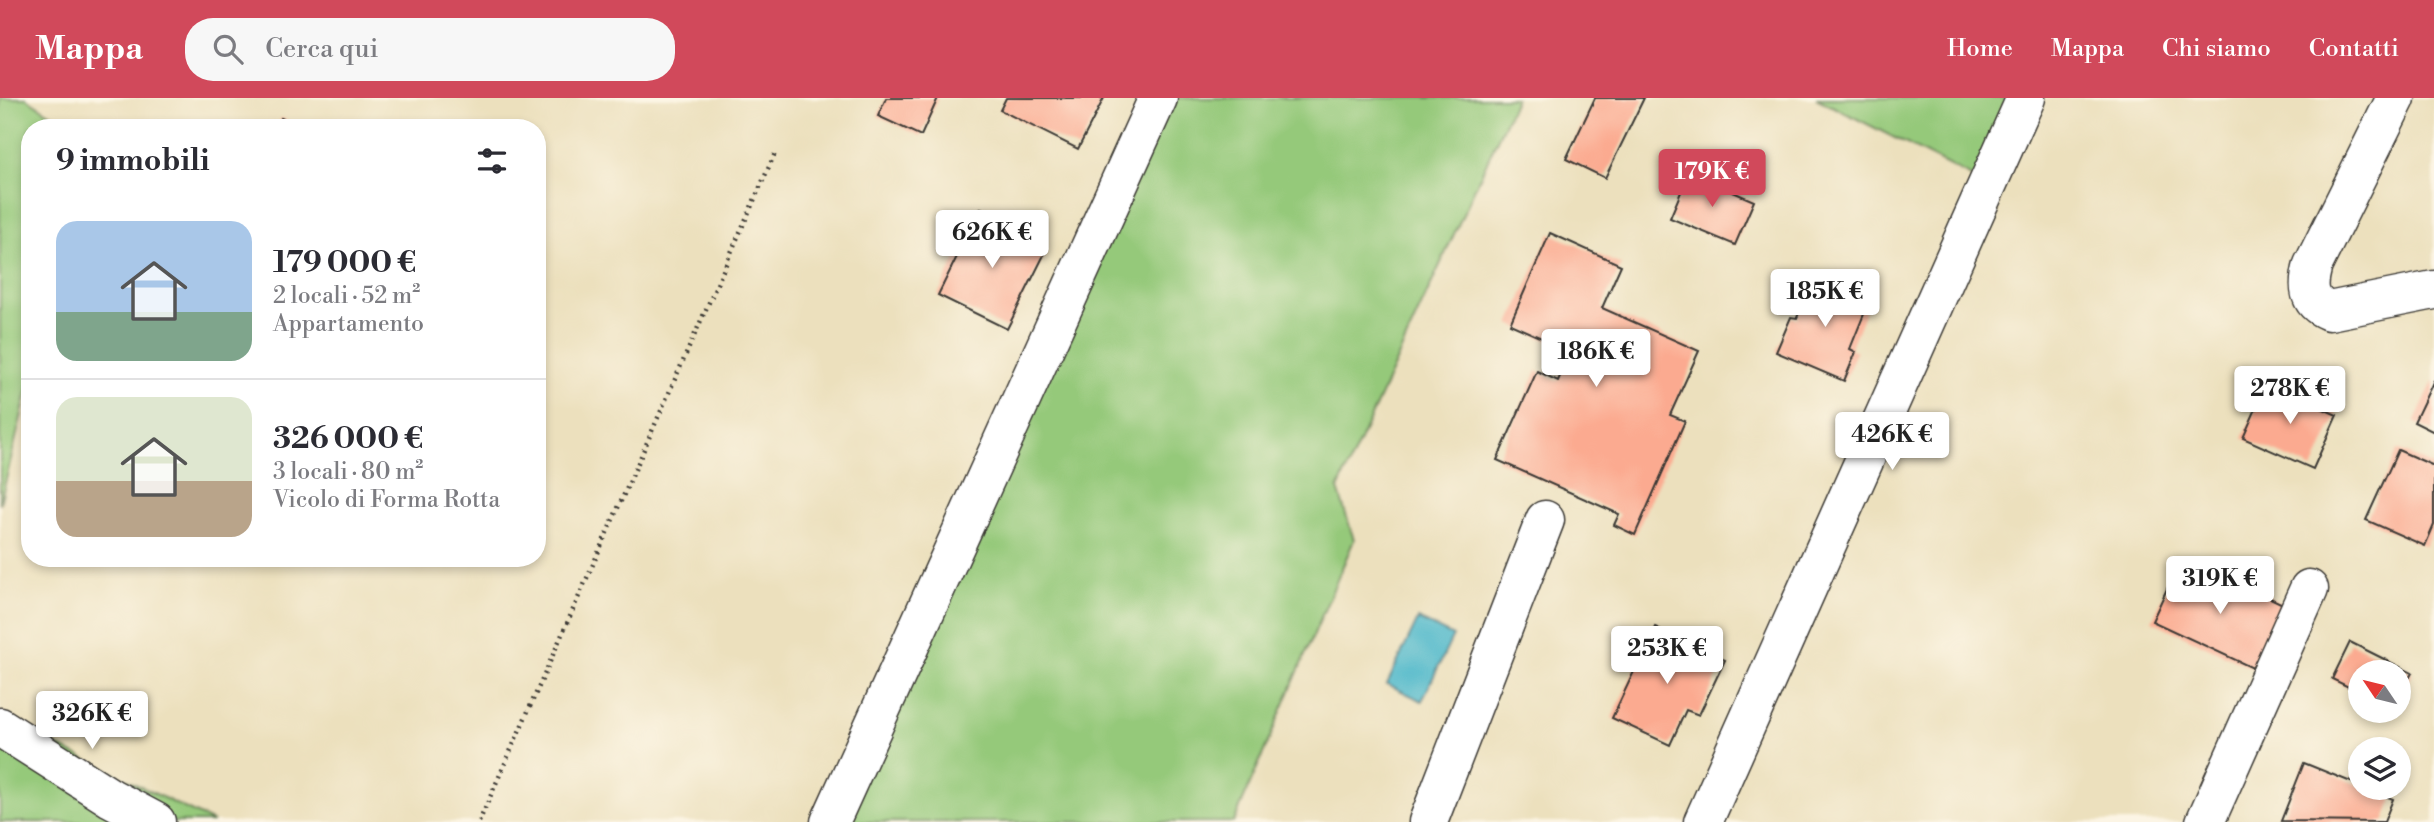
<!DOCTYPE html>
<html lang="it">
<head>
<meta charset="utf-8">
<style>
  :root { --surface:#fff; --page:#f7f7f7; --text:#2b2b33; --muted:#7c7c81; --line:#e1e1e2; --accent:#d1495b }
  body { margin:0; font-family:"Libre Bodoni",serif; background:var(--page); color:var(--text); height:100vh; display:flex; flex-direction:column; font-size:26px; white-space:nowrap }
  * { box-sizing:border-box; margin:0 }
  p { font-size:23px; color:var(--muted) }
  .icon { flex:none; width:38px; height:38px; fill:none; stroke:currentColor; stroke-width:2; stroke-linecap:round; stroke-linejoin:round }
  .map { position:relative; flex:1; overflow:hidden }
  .side { position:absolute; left:21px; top:21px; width:525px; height:448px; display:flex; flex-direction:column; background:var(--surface); border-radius:28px; box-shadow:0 4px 10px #0003 }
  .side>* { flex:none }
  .needle { width:46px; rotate:305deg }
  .fabs { position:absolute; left:2348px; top:562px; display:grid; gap:14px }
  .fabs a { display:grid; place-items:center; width:63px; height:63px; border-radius:50%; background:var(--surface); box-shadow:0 4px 10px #0003; font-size:35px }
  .price { position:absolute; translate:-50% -60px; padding:0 16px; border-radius:7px; background:#fff; color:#222; font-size:23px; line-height:46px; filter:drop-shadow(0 2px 4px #0008) }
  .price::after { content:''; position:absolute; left:50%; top:42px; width:21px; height:16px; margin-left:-10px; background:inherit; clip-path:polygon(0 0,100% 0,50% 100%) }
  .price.on { background:var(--accent); color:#fff }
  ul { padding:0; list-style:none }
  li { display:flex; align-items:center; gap:21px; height:175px; padding:0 35px }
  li+li { border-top:2px solid var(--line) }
  li span { display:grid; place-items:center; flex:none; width:196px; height:140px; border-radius:21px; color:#555 }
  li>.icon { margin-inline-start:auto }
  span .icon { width:84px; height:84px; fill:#fffc; stroke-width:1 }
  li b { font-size:30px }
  h2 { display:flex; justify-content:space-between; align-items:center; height:84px; padding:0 35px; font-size:30px }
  header { display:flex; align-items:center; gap:42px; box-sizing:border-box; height:98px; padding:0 35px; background:var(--accent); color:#fff }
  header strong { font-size:33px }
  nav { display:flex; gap:38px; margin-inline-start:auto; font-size:24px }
  .search { width:490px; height:63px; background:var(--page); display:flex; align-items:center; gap:18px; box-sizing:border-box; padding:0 24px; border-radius:28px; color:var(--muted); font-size:26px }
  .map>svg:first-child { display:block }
</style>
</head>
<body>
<header>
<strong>Mappa</strong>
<div class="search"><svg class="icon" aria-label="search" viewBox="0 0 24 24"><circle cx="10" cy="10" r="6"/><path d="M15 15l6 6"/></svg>Cerca qui</div>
<nav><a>Home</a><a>Mappa</a><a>Chi siamo</a><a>Contatti</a></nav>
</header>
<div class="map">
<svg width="2434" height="724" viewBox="0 0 2434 724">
  <rect width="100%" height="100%" fill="#fcf5e5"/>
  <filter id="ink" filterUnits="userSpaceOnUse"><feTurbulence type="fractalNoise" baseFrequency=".0143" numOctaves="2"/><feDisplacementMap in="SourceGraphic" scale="14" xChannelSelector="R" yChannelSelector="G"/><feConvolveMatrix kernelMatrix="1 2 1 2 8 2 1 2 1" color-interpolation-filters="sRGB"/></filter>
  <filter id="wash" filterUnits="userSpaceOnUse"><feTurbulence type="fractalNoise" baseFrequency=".00686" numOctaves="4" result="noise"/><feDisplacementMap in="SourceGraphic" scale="28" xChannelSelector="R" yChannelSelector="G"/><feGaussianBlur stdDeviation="1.57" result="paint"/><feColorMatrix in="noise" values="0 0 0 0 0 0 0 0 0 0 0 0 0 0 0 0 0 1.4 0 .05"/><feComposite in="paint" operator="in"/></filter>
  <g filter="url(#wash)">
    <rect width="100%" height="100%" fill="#ece0bd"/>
    <g fill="#95c97a" stroke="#58724b" stroke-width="2">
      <path d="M0,0H26L73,30H30V283L0,406Z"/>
      <path d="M1158,0H1516L1338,391L1354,442L1234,724H830Z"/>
      <path d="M1816,0H2026L1987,87Z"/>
      <path d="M0,620L213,724H0Z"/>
    </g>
    <path fill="#4db8ca" stroke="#346a73" stroke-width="2" d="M1418,521L1453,538L1422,603L1387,586Z"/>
    <g id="blocks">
      <g fill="#fbaa90">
        <path d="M886,0H938L921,38L878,18Z"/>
        <path d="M1006,0H1104L1078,51L1000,12Z"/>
        <path d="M1595,0H1644L1605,80L1566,61Z"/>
        <path d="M281,20L302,30H277Z"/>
        <path d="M1689,75L1754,103L1735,147L1670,120Z"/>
        <path d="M981,110L1022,131L1018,139L1046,153L1007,231L938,197Z"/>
        <path d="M1550,135L1621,167L1602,210L1699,253L1670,317L1685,323L1635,437L1614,427L1619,416L1497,362L1537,273L1558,283L1571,253L1510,226Z"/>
        <path d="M1814,178L1870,201L1850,251L1856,254L1844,283L1776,254L1791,219L1797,220Z"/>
        <path d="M2434,282V334L2414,324Z"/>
        <path d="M2267,286L2337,317L2313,371L2243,340Z"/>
        <path d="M2398,352L2434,368V427L2425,448L2366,422Z"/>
        <path d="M2178,467L2233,493L2237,484L2287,508L2257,572L2152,523Z"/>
        <path d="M1655,529L1725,562L1699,617L1686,612L1670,647L1612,620Z"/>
        <path d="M2350,544L2412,575L2399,599V574H2361V595L2332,581Z"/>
        <path d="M2304,665L2393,701L2384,724L2281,723Z"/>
      </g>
    </g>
  </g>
  <g filter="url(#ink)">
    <use href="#blocks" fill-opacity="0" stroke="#3b3934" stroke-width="2"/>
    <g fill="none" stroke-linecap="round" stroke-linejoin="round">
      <defs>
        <g id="minor">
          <path d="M2396,0L2313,167C2307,188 2307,204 2329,213L2434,192"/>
          <path d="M0,629L111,700L156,724"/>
          <path d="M830,724L1158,0"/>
          <path d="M1428,724L1545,422"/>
          <path d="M1703,724L2026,0"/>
          <path d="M2205,724L2309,491"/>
        </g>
      </defs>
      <use href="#minor" stroke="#3b3934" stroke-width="41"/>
      <path stroke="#3b3934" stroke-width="4.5" stroke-dasharray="2 5" stroke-linecap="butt" d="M479,724L776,53"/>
      <use href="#minor" stroke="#fff" stroke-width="38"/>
    </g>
  </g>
</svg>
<div class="fabs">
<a><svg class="needle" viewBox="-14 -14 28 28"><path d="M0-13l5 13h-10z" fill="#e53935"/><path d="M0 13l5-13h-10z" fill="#7c7c81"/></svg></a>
<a><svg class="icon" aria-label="layers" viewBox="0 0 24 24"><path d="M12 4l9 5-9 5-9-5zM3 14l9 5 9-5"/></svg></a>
</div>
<b class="price on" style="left:1712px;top:111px">179K €</b>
<b class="price" style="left:992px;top:172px">626K €</b>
<b class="price" style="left:1825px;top:231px">185K €</b>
<b class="price" style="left:1596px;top:291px">186K €</b>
<b class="price" style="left:2290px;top:328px">278K €</b>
<b class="price" style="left:1892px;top:374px">426K €</b>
<b class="price" style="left:2220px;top:518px">319K €</b>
<b class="price" style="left:1667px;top:588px">253K €</b>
<b class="price" style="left:92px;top:653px">326K €</b>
<section class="side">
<h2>9 immobili<svg class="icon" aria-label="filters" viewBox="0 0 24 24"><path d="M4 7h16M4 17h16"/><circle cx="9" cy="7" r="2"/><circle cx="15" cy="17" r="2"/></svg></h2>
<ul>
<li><span style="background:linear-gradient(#a9c7e8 65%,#7fa58c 0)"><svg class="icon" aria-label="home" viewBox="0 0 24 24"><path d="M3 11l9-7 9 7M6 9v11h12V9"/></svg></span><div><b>179 000 €</b><p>2 locali · 52 m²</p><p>Appartamento</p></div></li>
<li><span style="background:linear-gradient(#dfe7d0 60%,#b9a48a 0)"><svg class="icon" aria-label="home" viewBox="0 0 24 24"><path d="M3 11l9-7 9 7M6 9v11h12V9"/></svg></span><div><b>326 000 €</b><p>3 locali · 80 m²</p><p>Vicolo di Forma Rotta</p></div></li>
</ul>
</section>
</div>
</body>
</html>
